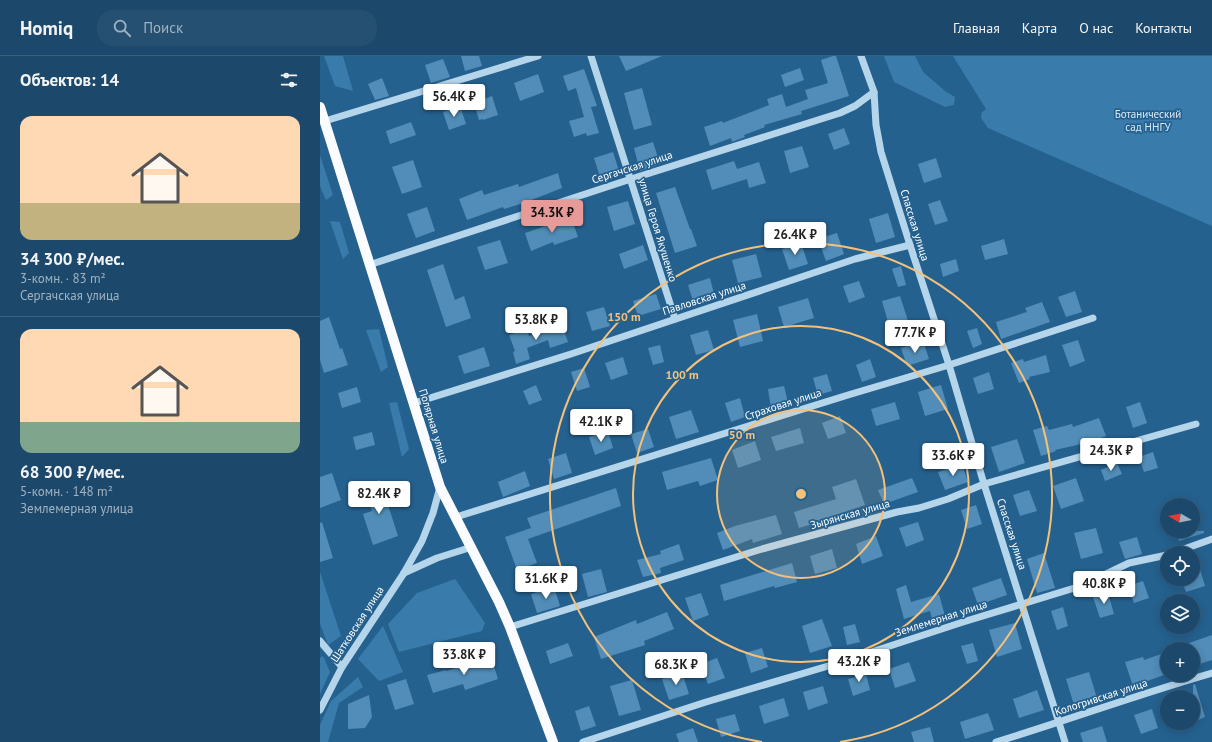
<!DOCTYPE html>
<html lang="ru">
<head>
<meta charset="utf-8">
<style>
  :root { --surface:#1c496b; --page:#255071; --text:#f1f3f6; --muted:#a0b2c1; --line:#3a617e; --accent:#e69b98 }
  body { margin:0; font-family:"PT Sans",sans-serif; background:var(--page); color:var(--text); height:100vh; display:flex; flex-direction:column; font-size:15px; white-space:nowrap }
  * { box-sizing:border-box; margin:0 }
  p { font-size:13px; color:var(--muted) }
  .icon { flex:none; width:22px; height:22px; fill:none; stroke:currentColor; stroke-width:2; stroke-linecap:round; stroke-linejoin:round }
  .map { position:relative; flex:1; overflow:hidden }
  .panel { display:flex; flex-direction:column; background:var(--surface); width:320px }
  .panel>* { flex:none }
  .needle { width:26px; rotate:280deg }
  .fabs { position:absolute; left:840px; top:442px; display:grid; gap:8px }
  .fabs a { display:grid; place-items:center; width:40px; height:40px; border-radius:50%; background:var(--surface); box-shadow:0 2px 10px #0003,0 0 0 1px var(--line); font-size:20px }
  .price { position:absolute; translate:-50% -34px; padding:0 9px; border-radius:4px; background:#fff; color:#222; font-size:13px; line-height:26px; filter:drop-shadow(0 1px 2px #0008) }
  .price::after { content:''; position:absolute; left:50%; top:24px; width:12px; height:9px; margin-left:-6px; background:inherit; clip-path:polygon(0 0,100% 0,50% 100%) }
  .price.selected { background:var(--accent); color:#111 }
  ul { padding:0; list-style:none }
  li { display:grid; align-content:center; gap:8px; height:212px; padding:0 20px }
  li+li { border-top:1px solid var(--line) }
  li span { display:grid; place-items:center; height:124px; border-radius:12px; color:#555 }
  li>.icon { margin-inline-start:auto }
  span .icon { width:72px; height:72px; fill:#fffc; stroke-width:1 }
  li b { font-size:17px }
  h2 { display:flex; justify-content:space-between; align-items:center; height:48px; padding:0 20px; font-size:17px }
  header { display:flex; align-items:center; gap:24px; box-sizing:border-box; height:56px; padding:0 20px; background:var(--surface); border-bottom:1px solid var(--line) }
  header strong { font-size:19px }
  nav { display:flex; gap:22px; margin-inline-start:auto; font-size:14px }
  .search { width:280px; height:36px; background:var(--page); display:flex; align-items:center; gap:10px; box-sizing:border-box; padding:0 14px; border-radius:16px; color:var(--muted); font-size:15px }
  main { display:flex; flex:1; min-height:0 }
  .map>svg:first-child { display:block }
</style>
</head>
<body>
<header>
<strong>Homiq</strong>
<div class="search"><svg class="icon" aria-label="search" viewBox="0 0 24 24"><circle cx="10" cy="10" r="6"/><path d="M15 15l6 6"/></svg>Поиск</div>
<nav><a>Главная</a><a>Карта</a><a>О нас</a><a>Контакты</a></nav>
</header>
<main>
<section class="panel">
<h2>Объектов: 14<svg class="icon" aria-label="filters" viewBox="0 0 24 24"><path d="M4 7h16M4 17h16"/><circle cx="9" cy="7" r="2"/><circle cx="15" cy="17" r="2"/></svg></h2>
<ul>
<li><span style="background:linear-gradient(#ffd9b3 70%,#c2b280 0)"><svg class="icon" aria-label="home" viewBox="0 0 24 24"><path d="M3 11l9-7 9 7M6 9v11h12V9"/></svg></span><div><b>34 300 ₽/мес.</b><p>3-комн. · 83 m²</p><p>Сергачская улица</p></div></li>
<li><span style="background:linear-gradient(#ffd9b3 75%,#7fa58c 0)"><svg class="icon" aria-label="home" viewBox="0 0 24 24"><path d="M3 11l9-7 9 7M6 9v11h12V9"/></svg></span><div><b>68 300 ₽/мес.</b><p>5-комн. · 148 m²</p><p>Землемерная улица</p></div></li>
</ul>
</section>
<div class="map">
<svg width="892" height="686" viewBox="0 0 892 686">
  <rect width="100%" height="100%" fill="#25618f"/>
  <g fill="#397cac">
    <path d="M4,0H23L33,35L15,30Z"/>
    <path d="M564,0H595L603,16L625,35L635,41L634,49L625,51L574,26Z"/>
    <path d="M633,0H892V170L668,72L661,62L662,56L666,53Z"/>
    <path d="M0,99L13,139L6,144L0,130Z"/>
    <path d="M10,165L20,166L29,197L23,203Z"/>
    <path d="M59,273L68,311L61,316L46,274Z"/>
    <path d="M77,346L89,393L82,401L69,347Z"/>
    <path d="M0,516L21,580L8,589L0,568Z"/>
    <path d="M135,523L165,567L162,575L79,596L68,568L97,537Z"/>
    <path d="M63,570L83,616L59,625L38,603Z"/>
    <path d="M3,600L10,616L0,638V602Z"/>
    <path d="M38,621L43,631L19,647L8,686H0V669L11,645Z"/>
  </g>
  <g fill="#518db8">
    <path d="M141,0H159L162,10L145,15Z"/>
    <path d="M299,0H342L306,15Z"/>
    <path d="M513,0H516L529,40L481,55L482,58L444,69L445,71L424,79L425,81L417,84L412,86L411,82L390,90L384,71L402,65L403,67L449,49L447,43L462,38L466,51L488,43L485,34L508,27L501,4Z"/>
    <path d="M123,3L130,21L111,27L105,9Z"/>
    <path d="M480,12L484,24L465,31L461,19Z"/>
    <path d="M264,13L277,50L271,51L279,77L267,80L266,77L254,81L249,65L264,61L256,32L248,35L243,20Z"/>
    <path d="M218,18L224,36L200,45L194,27Z"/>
    <path d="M62,22L69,40L55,44L48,28Z"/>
    <path d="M322,32L332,69L314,74L304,37Z"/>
    <path d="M172,40L178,59L163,64V63L159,64L154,47Z"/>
    <path d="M140,50L146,68L129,74L123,56Z"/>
    <path d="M91,66L96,79L70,88L66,75Z"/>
    <path d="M524,72L530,88L514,94L508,78Z"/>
    <path d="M333,86L340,108L320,115L314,92Z"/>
    <path d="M482,90L489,111L470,117L464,95Z"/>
    <path d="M293,96L300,118L281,124L274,102Z"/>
    <path d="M616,102L622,121L604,127L598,108Z"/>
    <path d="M93,104L102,131L82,138L72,111Z"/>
    <path d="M414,105L417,113L439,106L446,127L429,132L427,123L392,134L386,114Z"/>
    <path d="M238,117L242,132L204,147L184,153L183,151L147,164L139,143L162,134L164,139L198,128L199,131Z"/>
    <path d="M355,131L370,173H371L377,190L355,197L336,137Z"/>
    <path d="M620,144L628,165L615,169L608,148Z"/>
    <path d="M308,145L315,168L294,175L287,151Z"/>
    <path d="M107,151L115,175L96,182L87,158Z"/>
    <path d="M568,157L575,181L556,187L549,163Z"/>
    <path d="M251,161L258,181L234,189L233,186L211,195L205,177Z"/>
    <path d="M517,177L524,198L506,205L498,183Z"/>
    <path d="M684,183L688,198L665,204L661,190Z"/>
    <path d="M180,184L188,207L165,214L157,191Z"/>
    <path d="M481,187L488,208L469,214L462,193Z"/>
    <path d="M323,189L328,204L304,213L299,198Z"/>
    <path d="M436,198L442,221L418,227L412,204Z"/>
    <path d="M636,203L639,215L623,221L620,208Z"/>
    <path d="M123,208L135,244L144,240L151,262L126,271L107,214Z"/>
    <path d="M581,210L586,229L578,231L572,213Z"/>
    <path d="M390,222L394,238L373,245L368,229Z"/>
    <path d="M539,225L545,241L529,247L523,230Z"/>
    <path d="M755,235L762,256L746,261L738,241Z"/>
    <path d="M336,238L341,253L318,260L313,245Z"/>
    <path d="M580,240L589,268L570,273L562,245Z"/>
    <path d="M488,242L494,262L464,271L458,251Z"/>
    <path d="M722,246L730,266L681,283L676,266L707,256L705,252Z"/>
    <path d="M284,251L290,270L272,275L266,256Z"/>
    <path d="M437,258L443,285L420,291L413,264Z"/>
    <path d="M9,261L20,293L22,292L28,309L4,317L0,304V265Z"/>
    <path d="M242,269L248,286L230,292L228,284L207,292L210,303L196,308L193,296L195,295L189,279L207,273L209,280Z"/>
    <path d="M657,272L662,288L653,292L647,275Z"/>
    <path d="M388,274L394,294L376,299L370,279Z"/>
    <path d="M758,284L765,305L750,311L742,289Z"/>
    <path d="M603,285L609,303L587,310L581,292Z"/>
    <path d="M340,289L344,306L333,309L328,292Z"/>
    <path d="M164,291L170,310L144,318L138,300Z"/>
    <path d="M726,299L730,316L709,321L710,323L699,327L691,307L703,303L704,306Z"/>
    <path d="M303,301L308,318L291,324L285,307Z"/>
    <path d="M550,303L556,321L542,326L536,309Z"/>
    <path d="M264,312L270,331L257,335L251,316Z"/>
    <path d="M669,316L674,333L658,338L653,322Z"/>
    <path d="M507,318L512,335L498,339L493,322Z"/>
    <path d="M216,329L222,344L209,349L203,335Z"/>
    <path d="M621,329L628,353L605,360L598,336Z"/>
    <path d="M464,330L468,346L451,352L448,333Z"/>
    <path d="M37,331L41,346L22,352L18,337Z"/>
    <path d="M420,342L425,361L411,366L405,347Z"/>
    <path d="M575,346L580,363L556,370L551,353Z"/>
    <path d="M820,346L827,367L813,372L806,351Z"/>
    <path d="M371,354L379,376L356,383L349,361Z"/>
    <path d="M520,360L526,377L508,383L502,367Z"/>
    <path d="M779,362L786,380L770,386L735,394L736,395L721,400L713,374L727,370L729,374L752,368L753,371Z"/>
    <path d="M480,372L484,387L456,395L451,381Z"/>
    <path d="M328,373L334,391L317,397L311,378Z"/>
    <path d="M288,375L293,392L275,399L269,381Z"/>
    <path d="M52,376L55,389L36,394L33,381Z"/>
    <path d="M697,383L705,407L679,416L671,391Z"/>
    <path d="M435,385L441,404L418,412L412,394Z"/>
    <path d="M833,396L838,412L824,416L819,401Z"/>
    <path d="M246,397L252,417L234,423L228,403Z"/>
    <path d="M391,402L398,424L380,430L378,425L347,434L342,416Z"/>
    <path d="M797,407L802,418L785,425L781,414Z"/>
    <path d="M642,408L648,426L625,434L618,416Z"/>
    <path d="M205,415L210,430L183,441L178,426Z"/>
    <path d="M12,417L21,444L0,452V421Z"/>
    <path d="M592,422L598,436L564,448L558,434Z"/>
    <path d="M756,422L764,445L741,453L733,430Z"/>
    <path d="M536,423L545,449L512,460V462L479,472L474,456L516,443L512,431Z"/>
    <path d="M60,424L78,480L53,489L43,458L52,455L44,429Z"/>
    <path d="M296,432L301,450L208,483L217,507L197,514L185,481L211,472L207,462Z"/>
    <path d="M709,434L717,455L700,460L693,439Z"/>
    <path d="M656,449L662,468L647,473L641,454Z"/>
    <path d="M456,459L462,478L433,487L432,483L403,494L397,477L415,470Z"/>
    <path d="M2,466L13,502L0,506V467Z"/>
    <path d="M598,466L604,484L586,491L579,472Z"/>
    <path d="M776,472L783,497L761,503L754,477Z"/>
    <path d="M856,475H884V477L859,485Z"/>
    <path d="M556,480L563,500L542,508L536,488Z"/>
    <path d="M817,481L822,498L805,503L799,486Z"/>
    <path d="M359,488L364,504L340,512L341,517L323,521L317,504L341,498L340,495Z"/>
    <path d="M512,493L517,512L495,518L490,500Z"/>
    <path d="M724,497L735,532L717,537L707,503Z"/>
    <path d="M875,497L885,530L866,536L861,523H873V498Z"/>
    <path d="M472,507L477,526L455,532L454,530L404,545L400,529Z"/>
    <path d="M281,513L287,536L268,541L262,518Z"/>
    <path d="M681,522L687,539L658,549L652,532Z"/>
    <path d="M823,525L829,542L814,547L808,530Z"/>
    <path d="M586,529L591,546L619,538L625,560L612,563L610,555L584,563L576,533Z"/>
    <path d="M234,531L240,550L217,557L211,538Z"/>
    <path d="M381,537L389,559L373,565L365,542Z"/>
    <path d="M788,537L794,558L780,562L773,541Z"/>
    <path d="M743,551L748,570L737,574L731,555Z"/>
    <path d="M347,556L354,573L324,585L325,589L281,603L274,581L316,564L317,568Z"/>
    <path d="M502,563L512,590L490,597L482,570Z"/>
    <path d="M695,567L702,593L677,601L669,574Z"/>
    <path d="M535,568L540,586L527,589L523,571Z"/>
    <path d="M892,579V604L873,610V593H856L855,592Z"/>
    <path d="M248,587L253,600L230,608L226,595Z"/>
    <path d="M653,587L658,605L647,608L641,590Z"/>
    <path d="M442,592L448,611L431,617L425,597Z"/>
    <path d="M847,596V618L813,630L805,606L823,601L824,604Z"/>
    <path d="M171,601L178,623L145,634L143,628L113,637L107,619L126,614V615Z"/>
    <path d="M397,602L405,622L388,628L381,608Z"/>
    <path d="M589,606L596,625L575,632L569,613Z"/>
    <path d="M545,614L550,634L533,640L528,623L536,621L535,617Z"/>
    <path d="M769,616L777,642L754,649L746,623Z"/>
    <path d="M362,617L369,638L349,644L342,623Z"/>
    <path d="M86,623L94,648L75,654L67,629Z"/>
    <path d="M312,624L321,654L299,660L290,630Z"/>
    <path d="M875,628L885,661L873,666V629Z"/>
    <path d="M503,630L508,647L488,654L483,636Z"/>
    <path d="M717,634L724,654L699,662L693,643Z"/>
    <path d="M49,639L52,661L45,672L28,673V648Z"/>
    <path d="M464,642L469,660L444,668L439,650Z"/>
    <path d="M269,650L276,670L261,675L255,655Z"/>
    <path d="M832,653L838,672L821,678L814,659Z"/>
    <path d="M668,657L674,674L645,683L640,666Z"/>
    <path d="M415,658L420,675L401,681L396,663Z"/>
    <path d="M782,670L787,686H763L760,677Z"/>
    <path d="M610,671L614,686H594L591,676Z"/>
    <path d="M373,672L378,686H359L356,678Z"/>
  </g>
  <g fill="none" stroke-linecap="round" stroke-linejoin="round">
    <g stroke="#b5d5eb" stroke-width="7">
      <path d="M271,0L355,263"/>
      <path d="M541,0L554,36L556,69L561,96L590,189L629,309L664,428L745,686"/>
      <path d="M5,65L218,0"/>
      <path d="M49,209L311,123L520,57L535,50L554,36"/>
      <path d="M94,347L251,298L535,203L590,189"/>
      <path d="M136,461L528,339L629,309L773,262"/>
      <path d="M853,497L892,483"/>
      <path d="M84,517L117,502L152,491"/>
      <path d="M190,571L442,493L577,456L599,452L628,443L664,428L876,368"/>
      <path d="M0,585L22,611"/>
      <path d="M0,654L22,611L84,517L102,485L113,457L120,431"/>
      <path d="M263,686L386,646L515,608L643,566L761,530L809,507L847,499"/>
      <path d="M676,686C748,664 819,638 892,617"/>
    </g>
    <path stroke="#fafcff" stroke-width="10" d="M0,51L120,431L179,546L190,571L233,686"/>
  </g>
  <circle cx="481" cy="438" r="84" fill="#f5c179" fill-opacity=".12"/>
  <g fill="none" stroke="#f5c179" stroke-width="2">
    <circle cx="481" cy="438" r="84"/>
    <circle cx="481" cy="438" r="168"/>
    <path d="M442 686A251 251 0 1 1 520 686"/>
  </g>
  <g text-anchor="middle" stroke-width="3.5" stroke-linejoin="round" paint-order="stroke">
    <g font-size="11" fill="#daecf9" stroke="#25618f">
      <text x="828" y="62">Ботанический<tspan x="828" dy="13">сад ННГУ</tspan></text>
    </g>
    <g font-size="11" fill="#fff" stroke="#25618f">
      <text transform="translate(312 111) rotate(-18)" y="4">Сергачская улица</text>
      <text transform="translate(595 169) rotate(73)" y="4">Спасская улица</text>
      <text transform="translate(338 174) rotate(73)" y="4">улица Героя Якушенко</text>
      <text transform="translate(384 242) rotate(-18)" y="4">Павловская улица</text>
      <text transform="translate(463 348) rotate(-18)" y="4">Страховая улица</text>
      <text transform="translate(114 370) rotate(73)" y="4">Полярная улица</text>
      <text transform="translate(530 458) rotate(-16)" y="4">Зырянская улица</text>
      <text transform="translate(692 478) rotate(72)" y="4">Спасская улица</text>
      <text transform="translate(621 562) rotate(-18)" y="4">Землемерная улица</text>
      <text transform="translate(37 568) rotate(-57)" y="4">Шатковская улица</text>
      <text transform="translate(781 641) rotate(-18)" y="4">Кологривская улица</text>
    </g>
  </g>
  <circle cx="481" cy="438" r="6" fill="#f5c179" stroke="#25618f" stroke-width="2"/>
  <g font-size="12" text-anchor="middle" font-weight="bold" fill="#f5c179" stroke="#25618f" stroke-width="3.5" stroke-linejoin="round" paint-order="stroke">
    <text x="304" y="265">150 m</text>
    <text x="362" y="323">100 m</text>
    <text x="422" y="383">50 m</text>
  </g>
</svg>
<div class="fabs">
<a><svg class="needle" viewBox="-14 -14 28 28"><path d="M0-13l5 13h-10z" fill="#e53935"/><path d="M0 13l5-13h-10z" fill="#a0b2c1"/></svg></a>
<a><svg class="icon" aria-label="locate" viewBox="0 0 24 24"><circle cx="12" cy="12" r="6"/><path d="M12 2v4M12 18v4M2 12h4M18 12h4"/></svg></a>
<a><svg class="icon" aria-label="layers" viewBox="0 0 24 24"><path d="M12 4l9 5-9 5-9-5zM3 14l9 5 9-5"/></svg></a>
<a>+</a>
<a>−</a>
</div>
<b class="price" style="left:134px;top:62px">56.4K ₽</b>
<b class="price selected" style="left:232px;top:178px">34.3K ₽</b>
<b class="price" style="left:475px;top:200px">26.4K ₽</b>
<b class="price" style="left:216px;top:285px">53.8K ₽</b>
<b class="price" style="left:595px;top:298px">77.7K ₽</b>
<b class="price" style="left:281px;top:387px">42.1K ₽</b>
<b class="price" style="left:791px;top:416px">24.3K ₽</b>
<b class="price" style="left:633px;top:421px">33.6K ₽</b>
<b class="price" style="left:59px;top:459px">82.4K ₽</b>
<b class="price" style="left:226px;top:544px">31.6K ₽</b>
<b class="price" style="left:784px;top:549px">40.8K ₽</b>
<b class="price" style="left:144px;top:620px">33.8K ₽</b>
<b class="price" style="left:539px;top:627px">43.2K ₽</b>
<b class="price" style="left:356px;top:630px">68.3K ₽</b>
</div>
</main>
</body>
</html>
